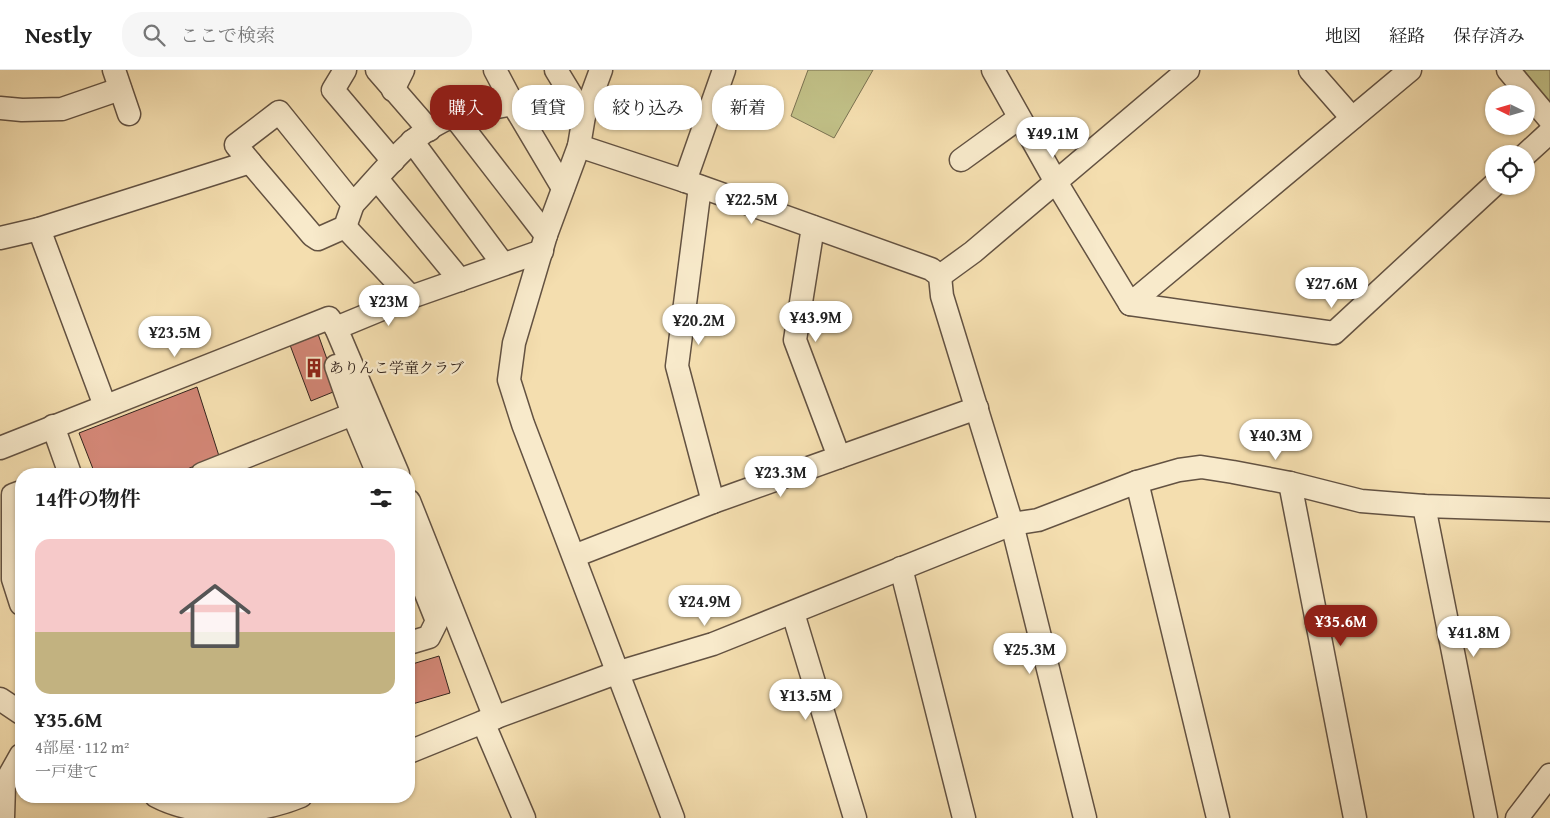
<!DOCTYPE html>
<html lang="ja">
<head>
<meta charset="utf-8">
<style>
  :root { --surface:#fff; --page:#f6f6f6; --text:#222; --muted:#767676; --line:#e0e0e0; --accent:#8f2418 }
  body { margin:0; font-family:"Gentium Book Plus","Noto Serif JP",serif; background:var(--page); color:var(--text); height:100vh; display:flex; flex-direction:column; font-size:19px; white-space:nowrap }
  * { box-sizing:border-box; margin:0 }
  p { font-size:16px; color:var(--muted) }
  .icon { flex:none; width:28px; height:28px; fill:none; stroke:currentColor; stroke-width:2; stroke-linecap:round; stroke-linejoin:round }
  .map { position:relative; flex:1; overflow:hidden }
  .drawer { position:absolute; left:15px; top:398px; width:400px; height:335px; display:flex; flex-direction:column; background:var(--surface); border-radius:20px; box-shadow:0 1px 4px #0004 }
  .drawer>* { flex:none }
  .hud { position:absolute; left:430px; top:15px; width:475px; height:45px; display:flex; gap:10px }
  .needle { width:32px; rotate:275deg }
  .tools { position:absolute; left:1485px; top:15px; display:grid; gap:10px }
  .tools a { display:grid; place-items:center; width:50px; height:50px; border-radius:50%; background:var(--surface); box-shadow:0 1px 4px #0004; font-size:25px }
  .price { position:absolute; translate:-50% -42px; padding:0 11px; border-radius:18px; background:#fff; color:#222; font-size:16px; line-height:32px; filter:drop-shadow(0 1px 2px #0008) }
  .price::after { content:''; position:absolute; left:50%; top:30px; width:15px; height:11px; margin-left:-8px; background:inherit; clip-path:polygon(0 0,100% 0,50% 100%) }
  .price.active { background:var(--accent); color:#fff }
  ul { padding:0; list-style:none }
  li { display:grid; align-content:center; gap:10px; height:265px; padding:0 20px }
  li+li { border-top:1px solid var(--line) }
  li span { display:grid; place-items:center; height:155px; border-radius:15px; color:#555 }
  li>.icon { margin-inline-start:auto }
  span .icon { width:90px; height:90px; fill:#fffc; stroke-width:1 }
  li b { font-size:21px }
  h2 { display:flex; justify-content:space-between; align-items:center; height:60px; padding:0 20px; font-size:21px }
  .tag { padding:0 18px; border-radius:20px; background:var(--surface); box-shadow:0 1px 4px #0004; font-size:18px; line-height:45px }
  .tag.active { background:var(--accent); color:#fff }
  header { display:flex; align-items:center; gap:30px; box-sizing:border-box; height:70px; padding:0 25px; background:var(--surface); border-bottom:1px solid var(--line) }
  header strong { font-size:24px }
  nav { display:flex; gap:28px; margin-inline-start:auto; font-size:18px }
  .search { width:350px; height:45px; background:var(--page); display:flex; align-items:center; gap:12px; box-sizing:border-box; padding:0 18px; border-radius:20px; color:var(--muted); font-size:19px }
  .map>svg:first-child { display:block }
</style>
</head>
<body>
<header>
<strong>Nestly</strong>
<div class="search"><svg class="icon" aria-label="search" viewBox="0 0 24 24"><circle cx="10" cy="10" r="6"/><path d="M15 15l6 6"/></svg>ここで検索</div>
<nav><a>地図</a><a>経路</a><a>保存済み</a></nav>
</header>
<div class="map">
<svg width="1550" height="748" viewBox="0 0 1550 748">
  <rect width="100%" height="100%" fill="#f4deaf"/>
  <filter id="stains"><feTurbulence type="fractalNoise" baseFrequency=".004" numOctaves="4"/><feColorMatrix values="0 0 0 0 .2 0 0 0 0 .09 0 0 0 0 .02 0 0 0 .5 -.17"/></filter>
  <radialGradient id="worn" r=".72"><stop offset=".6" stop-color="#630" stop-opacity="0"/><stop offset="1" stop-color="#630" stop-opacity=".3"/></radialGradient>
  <g fill="#c1c087" stroke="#7a7252">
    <path d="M808,0H873L834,68L791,46Z"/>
    <path d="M1524,0H1550V33Z"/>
  </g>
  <g fill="#d28675" stroke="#33241d">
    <path d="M318,264L338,320L311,331L290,275Z"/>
    <path d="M197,317L219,386L175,404H95L79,363Z"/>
    <path d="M439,586L450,623L409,635V595Z"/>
  </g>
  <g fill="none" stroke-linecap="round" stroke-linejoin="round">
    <defs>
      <g id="minor">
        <path d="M114,0L129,44"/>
        <path d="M345,0L333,20L393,91"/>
        <path d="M377,0L429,60"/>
        <path d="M495,0L513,34L563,118"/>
        <path d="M556,0L584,46"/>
        <path d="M601,0L584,46L579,76L546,165L514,273L509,310L523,354L673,748"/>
        <path d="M993,0L1056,112L1130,234L1410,0"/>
        <path d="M1310,0L1352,48"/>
        <path d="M1508,0L1550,50"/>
        <path d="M393,20L403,0"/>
        <path d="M0,38L22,40L62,39L120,19"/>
        <path d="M454,46L546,165"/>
        <path d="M412,71L503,194"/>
        <path d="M579,76L685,111L931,199L940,206L942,226L1012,454L1085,748"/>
        <path d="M1526,84L1550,62"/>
        <path d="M961,90L1019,48"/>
        <path d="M250,92L312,165L318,169L345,157L353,134"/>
        <path d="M377,109L460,210"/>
        <path d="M685,111L724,0"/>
        <path d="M700,117L677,296L713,432"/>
        <path d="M345,157L411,227"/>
        <path d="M813,157L795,270L839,387"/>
        <path d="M39,159L105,336"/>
        <path d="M0,168L39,159L250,92L236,75L279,42L353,134C382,104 415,58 455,46C474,40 494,38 513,34"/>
        <path d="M940,206L973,182L1188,0"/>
        <path d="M1130,234L1334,263L1494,115"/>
        <path d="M336,296L353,344"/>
        <path d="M53,356L70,404"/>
        <path d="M0,378L329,248L336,258"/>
        <path d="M202,404L353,344L378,404"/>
        <path d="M398,404L336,258L411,227L542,181"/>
        <path d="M1137,412L1218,748"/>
        <path d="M1290,413L1355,748"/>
        <path d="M21,422L13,425V509L21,534"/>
        <path d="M409,431L495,648"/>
        <path d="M1424,436L1486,748"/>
        <path d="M409,481L437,551L429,567L409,573"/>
        <path d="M574,486L713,432L977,338"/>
        <path d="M901,498L964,748"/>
        <path d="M793,543L855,748"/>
        <path d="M0,629L21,643"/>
        <path d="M483,652L524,748"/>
        <path d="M409,682L483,652L616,603L713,574L1012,454L1038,450L1137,412L1179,400L1201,397L1233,402L1290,413L1361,431L1424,436L1550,440"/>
        <path d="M156,726C198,748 258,744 301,726"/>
        <path d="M3,748L4,715L21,685"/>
        <path d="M1517,748L1550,705"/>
      </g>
    </defs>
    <use href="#minor" stroke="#635242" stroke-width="25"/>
    <use href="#minor" stroke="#f8eacb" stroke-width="22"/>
  </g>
  <defs>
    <symbol id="building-bare" viewBox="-9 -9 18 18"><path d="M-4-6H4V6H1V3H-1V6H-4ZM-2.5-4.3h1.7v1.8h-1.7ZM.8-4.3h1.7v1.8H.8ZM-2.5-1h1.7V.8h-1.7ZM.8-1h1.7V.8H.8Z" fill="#8f2418" stroke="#f8eacb" stroke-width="2.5" paint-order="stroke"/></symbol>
  </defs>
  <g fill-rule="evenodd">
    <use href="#building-bare" x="300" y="284" width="28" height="28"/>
  </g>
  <g text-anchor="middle" stroke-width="4.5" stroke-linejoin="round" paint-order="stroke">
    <g font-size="15" fill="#33241d" stroke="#f8eacb" text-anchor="start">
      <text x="329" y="303">ありんこ学童クラブ</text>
    </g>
  </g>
  <rect width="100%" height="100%" filter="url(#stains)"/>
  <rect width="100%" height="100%" fill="url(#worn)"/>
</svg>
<div class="tools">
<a><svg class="needle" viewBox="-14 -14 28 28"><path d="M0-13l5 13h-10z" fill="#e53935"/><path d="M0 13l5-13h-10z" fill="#767676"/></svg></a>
<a><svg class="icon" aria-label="locate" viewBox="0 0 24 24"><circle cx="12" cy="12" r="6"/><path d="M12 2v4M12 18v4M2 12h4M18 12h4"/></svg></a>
</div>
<b class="price" style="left:1053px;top:89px">¥49.1M</b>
<b class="price" style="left:752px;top:155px">¥22.5M</b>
<b class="price" style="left:1332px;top:239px">¥27.6M</b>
<b class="price" style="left:389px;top:257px">¥23M</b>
<b class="price" style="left:816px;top:273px">¥43.9M</b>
<b class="price" style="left:699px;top:276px">¥20.2M</b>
<b class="price" style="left:175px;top:288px">¥23.5M</b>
<b class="price" style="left:1276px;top:391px">¥40.3M</b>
<b class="price" style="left:781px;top:428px">¥23.3M</b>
<b class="price" style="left:705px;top:557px">¥24.9M</b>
<b class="price active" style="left:1341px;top:577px">¥35.6M</b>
<b class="price" style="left:1474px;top:588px">¥41.8M</b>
<b class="price" style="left:1030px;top:605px">¥25.3M</b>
<b class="price" style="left:806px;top:651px">¥13.5M</b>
<div class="hud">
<a class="tag active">購入</a>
<a class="tag">賃貸</a>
<a class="tag">絞り込み</a>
<a class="tag">新着</a>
</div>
<section class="drawer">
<h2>14件の物件<svg class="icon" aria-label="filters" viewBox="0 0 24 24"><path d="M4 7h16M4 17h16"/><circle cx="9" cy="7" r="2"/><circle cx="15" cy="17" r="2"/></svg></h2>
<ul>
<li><span style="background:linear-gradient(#f6c9c9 60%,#c2b280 0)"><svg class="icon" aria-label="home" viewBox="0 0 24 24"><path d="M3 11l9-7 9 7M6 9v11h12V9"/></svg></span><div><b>¥35.6M</b><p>4部屋 · 112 m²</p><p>一戸建て</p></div></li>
</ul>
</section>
</div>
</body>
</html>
